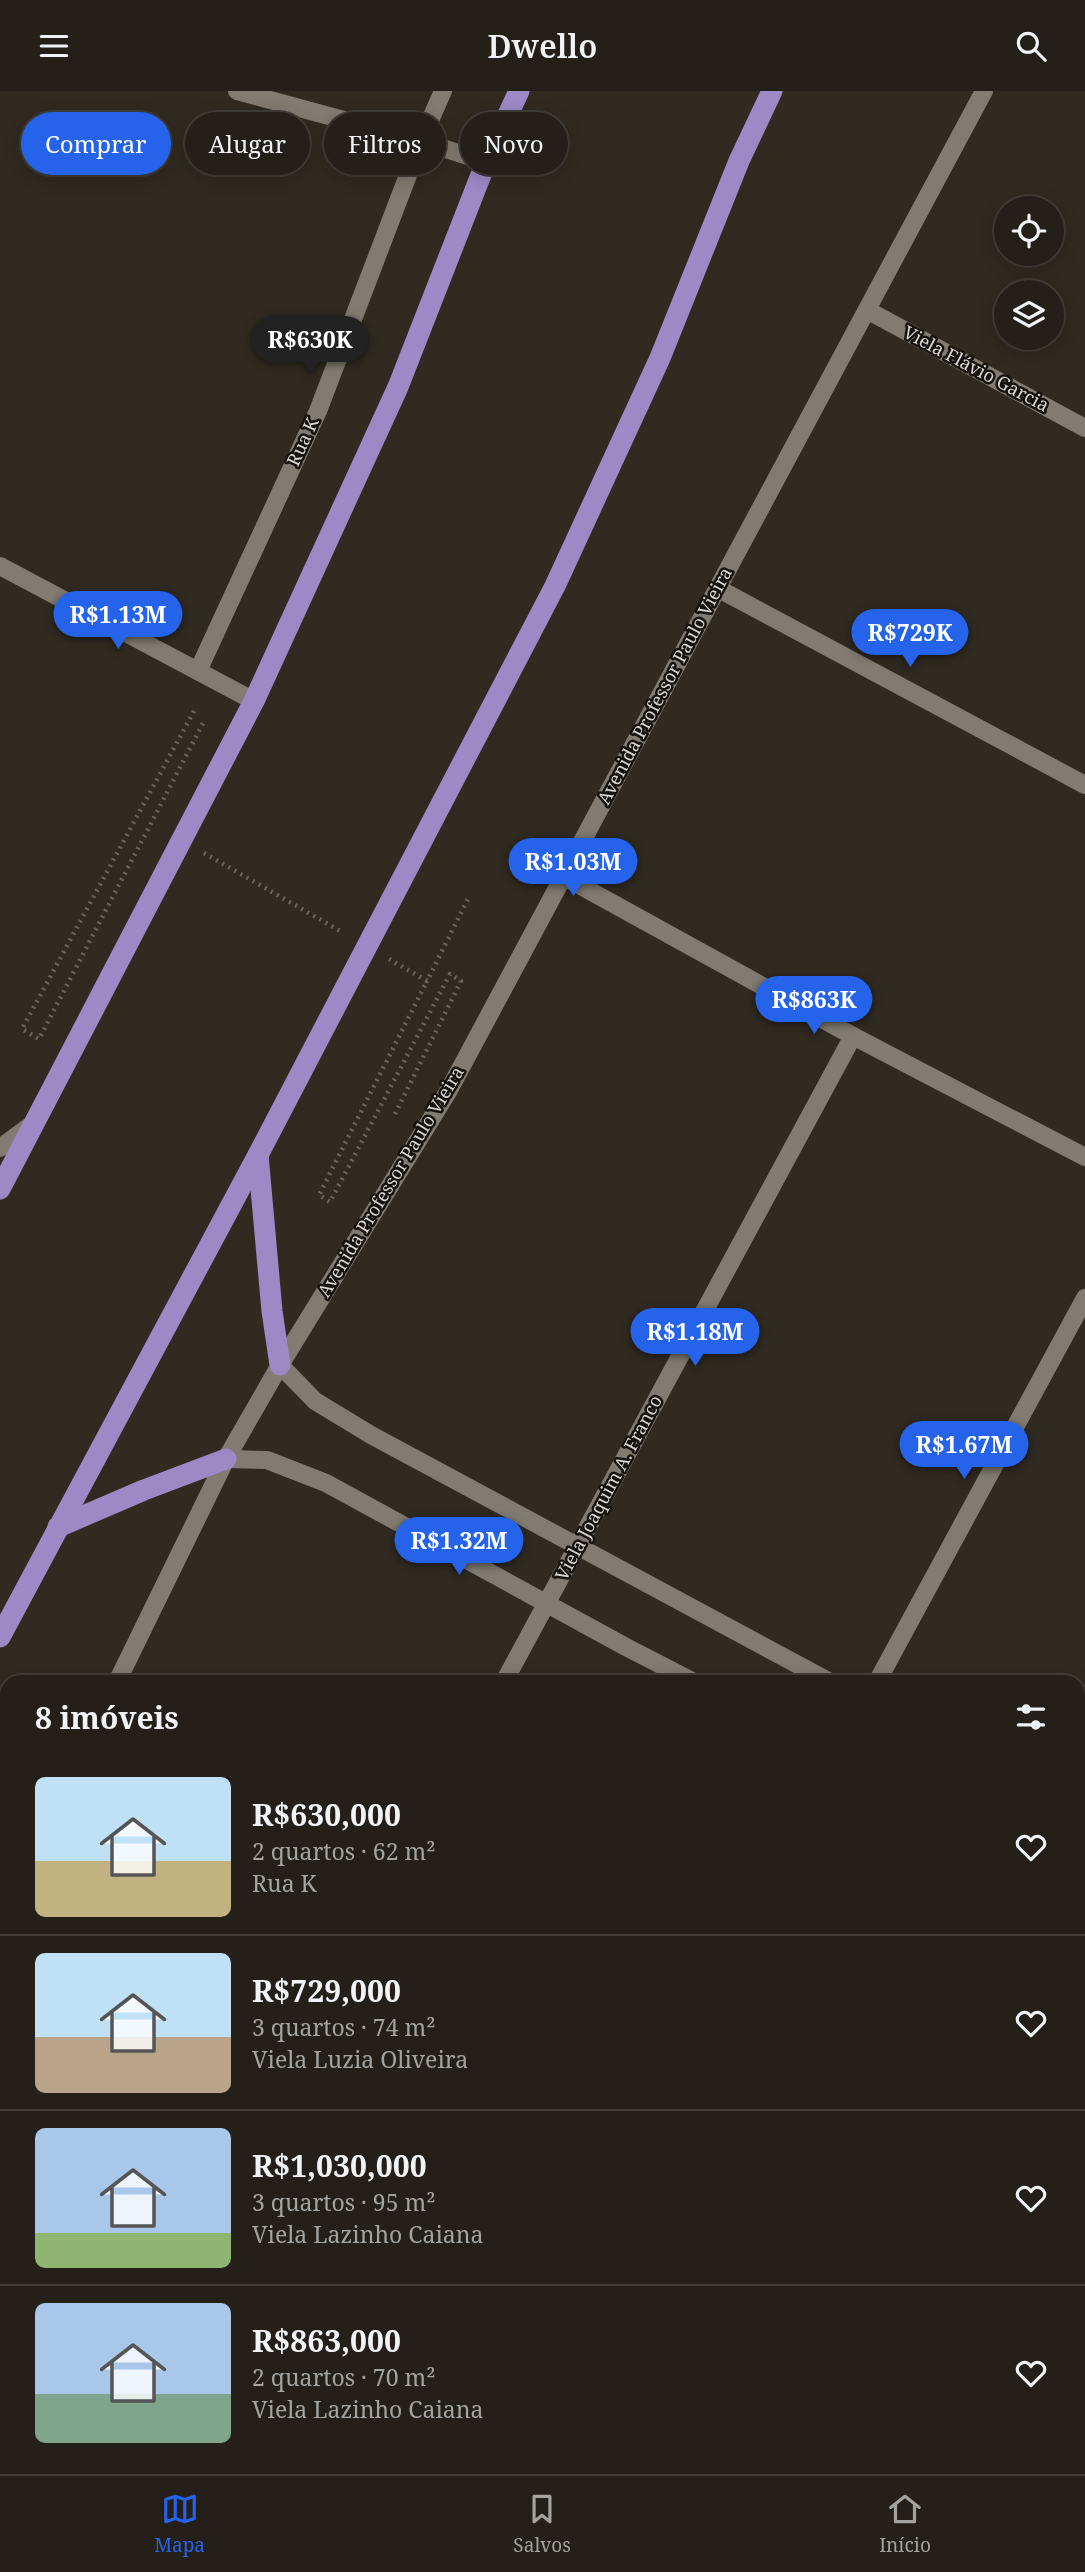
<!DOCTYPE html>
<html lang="pt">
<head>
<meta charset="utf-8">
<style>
  :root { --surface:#242019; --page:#2c2822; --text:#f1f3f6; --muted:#a3a3a2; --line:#413e38; --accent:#2563eb }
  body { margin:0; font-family:"Noto Serif",serif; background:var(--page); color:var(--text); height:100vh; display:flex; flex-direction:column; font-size:26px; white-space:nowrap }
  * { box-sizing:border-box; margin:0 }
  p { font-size:23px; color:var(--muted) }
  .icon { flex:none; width:38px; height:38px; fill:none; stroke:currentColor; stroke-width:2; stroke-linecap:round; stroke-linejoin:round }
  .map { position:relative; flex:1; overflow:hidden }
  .sheet { position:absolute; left:0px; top:1584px; width:1085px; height:800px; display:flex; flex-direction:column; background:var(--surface); border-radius:21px 21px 0 0; box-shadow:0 4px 18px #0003,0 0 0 2px var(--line) }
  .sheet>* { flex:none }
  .hud { position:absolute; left:21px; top:21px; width:700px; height:63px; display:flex; gap:14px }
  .fabs { position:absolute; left:994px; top:105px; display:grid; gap:14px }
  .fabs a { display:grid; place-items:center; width:70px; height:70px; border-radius:50%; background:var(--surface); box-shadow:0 4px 18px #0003,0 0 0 2px var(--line); font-size:35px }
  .price { position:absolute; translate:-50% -60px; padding:0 16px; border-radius:24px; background:var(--accent); color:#fff; font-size:23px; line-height:46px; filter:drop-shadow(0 2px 4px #0008) }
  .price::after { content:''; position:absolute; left:50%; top:42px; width:21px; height:16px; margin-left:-10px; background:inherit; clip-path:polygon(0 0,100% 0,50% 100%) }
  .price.on { background:#222; color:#fff }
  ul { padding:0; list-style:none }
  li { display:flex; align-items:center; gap:21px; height:175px; padding:0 35px }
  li+li { border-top:2px solid var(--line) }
  li span { display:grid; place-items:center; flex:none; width:196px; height:140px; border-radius:10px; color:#555 }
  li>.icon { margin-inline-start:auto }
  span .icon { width:84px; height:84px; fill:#fffc; stroke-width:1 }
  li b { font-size:30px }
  h2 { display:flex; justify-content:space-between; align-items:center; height:84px; padding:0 35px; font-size:30px }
  .chip { padding:0 24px; border-radius:32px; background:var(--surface); box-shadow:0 4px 18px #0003,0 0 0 2px var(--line); font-size:24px; line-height:63px }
  .chip.on { background:var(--accent); color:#fff }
  header { display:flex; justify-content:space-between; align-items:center; height:91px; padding:0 35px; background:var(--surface); font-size:32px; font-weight:600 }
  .tabs { display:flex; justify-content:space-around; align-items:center; height:98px; border-top:2px solid var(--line); background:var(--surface); font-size:19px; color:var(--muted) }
  .tabs a { display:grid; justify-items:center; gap:4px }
  .tabs .on { color:var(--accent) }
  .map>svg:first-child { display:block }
</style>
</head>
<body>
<header><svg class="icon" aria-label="menu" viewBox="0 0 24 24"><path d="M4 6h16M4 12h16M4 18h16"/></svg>Dwello<svg class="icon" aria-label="search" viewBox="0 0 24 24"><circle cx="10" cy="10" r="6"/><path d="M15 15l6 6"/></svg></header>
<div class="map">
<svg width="1085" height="2383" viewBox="0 0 1085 2383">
  <rect width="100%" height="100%" fill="#302a21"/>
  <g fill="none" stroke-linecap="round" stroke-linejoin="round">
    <g stroke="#6a655d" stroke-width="4.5" stroke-dasharray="2 5" stroke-linecap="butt">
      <path d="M194,620L22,938L39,948L203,632"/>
      <path d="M204,762L342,841"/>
      <path d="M389,868L427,890L469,806"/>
      <path d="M395,1023L461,890L450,883L330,1111L319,1104L427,890"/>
    </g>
    <g stroke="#817b71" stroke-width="18">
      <path d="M237,0L421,50L486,71"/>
      <path d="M867,219L1085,337"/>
      <path d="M0,475L254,610"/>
      <path d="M717,497L1085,694"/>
      <path d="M198,580L318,320L421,50L443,0"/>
      <path d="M563,785L853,945L1085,1066"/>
      <path d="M0,1057L34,1032"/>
      <path d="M280,1274L315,1310L371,1344L830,1591"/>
      <path d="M226,1368L267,1369L326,1392L626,1556L694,1591"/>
      <path d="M117,1591L226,1368L280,1274L449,999L984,0"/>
      <path d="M504,1591L853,945"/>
      <path d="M877,1591L1085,1207"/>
      <path d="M1078,1724L1085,1728"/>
      <path d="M1078,1792L1085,1796"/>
      <path d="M0,1829L7,1815"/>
      <path d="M0,1874L7,1878"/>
      <path d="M1078,1909L1085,1896"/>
      <path d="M0,2244L7,2248"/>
      <path d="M245,2376L257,2383"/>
      <path d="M926,2376L939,2383"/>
      <path d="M823,2383L826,2376"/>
    </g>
    <g stroke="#9d89c6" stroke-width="21">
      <path d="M258,1064L272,1220L280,1274"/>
      <path d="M0,1098L254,610L398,296L486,71L519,0"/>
      <path d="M58,1436L144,1399L226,1368"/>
      <path d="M0,1546L258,1064L555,495L660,267L739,70L772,0"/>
    </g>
  </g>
  <g text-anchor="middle" stroke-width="5" stroke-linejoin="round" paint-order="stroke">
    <g font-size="18" fill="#d9d5d0" stroke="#16130f">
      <text transform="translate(976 278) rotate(28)" y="6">Viela Flávio Garcia</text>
      <text transform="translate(303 351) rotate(-65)" y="6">Rua K</text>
      <text transform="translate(665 595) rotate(-62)" y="6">Avenida Professor Paulo Vieira</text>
      <text transform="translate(391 1091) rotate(-59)" y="6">Avenida Professor Paulo Vieira</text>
      <text transform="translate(609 1397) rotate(-62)" y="6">Viela Joaquim A. Franco</text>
    </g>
  </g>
</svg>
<div class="fabs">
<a><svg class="icon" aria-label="locate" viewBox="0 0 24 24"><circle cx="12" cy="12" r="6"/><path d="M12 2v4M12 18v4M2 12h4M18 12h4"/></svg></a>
<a><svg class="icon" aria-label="layers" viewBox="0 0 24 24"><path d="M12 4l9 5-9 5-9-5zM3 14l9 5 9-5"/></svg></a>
</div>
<b class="price on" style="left:310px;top:285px">R$630K</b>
<b class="price" style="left:118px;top:560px">R$1.13M</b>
<b class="price" style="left:910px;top:578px">R$729K</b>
<b class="price" style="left:573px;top:807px">R$1.03M</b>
<b class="price" style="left:814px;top:945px">R$863K</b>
<b class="price" style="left:695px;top:1277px">R$1.18M</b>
<b class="price" style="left:964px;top:1390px">R$1.67M</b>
<b class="price" style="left:459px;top:1486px">R$1.32M</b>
<div class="hud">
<a class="chip on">Comprar</a>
<a class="chip">Alugar</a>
<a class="chip">Filtros</a>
<a class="chip">Novo</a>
</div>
<section class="sheet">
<h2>8 imóveis<svg class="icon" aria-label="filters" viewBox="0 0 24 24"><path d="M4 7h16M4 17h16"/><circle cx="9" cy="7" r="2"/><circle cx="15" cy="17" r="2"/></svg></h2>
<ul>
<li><span style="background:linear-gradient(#bfe0f5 60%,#c2b280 0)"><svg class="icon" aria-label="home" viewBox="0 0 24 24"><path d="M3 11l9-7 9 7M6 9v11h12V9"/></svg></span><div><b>R$630,000</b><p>2 quartos · 62 m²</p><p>Rua K</p></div><svg class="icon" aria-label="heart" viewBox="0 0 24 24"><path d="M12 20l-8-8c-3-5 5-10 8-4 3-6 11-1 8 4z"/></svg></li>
<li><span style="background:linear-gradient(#bfe0f5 60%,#b9a48a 0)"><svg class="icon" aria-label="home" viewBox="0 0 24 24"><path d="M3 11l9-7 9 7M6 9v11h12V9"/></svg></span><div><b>R$729,000</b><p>3 quartos · 74 m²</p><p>Viela Luzia Oliveira</p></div><svg class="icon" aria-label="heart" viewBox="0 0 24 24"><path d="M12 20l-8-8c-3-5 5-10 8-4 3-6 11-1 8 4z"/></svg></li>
<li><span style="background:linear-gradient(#a9c7e8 75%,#8fb573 0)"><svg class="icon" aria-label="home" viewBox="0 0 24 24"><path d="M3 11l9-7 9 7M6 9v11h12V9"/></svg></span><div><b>R$1,030,000</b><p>3 quartos · 95 m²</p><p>Viela Lazinho Caiana</p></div><svg class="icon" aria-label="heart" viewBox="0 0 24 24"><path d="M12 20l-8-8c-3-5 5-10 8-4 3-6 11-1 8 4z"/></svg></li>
<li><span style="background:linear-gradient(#a9c7e8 65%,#7fa58c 0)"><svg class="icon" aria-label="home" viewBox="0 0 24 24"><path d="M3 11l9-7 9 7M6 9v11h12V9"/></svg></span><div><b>R$863,000</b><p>2 quartos · 70 m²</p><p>Viela Lazinho Caiana</p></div><svg class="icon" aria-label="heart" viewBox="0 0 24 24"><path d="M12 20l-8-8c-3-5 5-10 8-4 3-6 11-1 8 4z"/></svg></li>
</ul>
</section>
</div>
<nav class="tabs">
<a class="on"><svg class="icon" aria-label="map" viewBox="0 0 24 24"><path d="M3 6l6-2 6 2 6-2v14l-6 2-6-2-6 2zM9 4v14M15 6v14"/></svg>Mapa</a>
<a><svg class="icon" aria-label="saved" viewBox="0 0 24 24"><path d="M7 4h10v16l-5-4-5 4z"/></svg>Salvos</a>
<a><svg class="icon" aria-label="home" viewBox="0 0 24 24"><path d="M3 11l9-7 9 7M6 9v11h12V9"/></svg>Início</a>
</nav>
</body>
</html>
